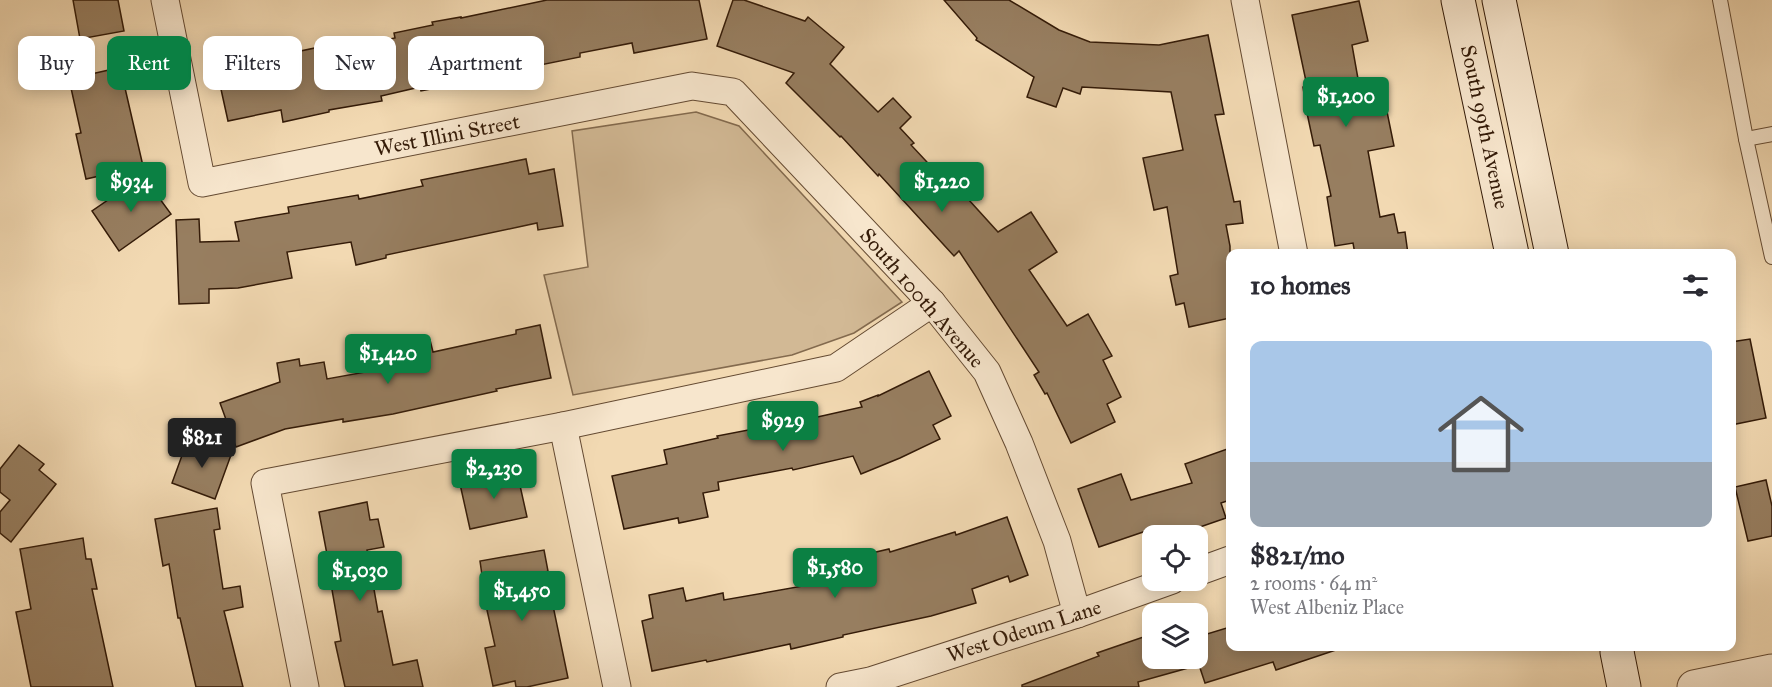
<!DOCTYPE html>
<html lang="en">
<head>
<meta charset="utf-8">
<style>
  :root { --surface:#fff; --page:#f7f7f7; --text:#2b2b33; --muted:#7c7c81; --accent:#0b8043 }
  body { margin:0; font-family:"IM FELL Great Primer",serif; background:var(--page); color:var(--text); height:100vh; display:flex; flex-direction:column; font-size:22px; white-space:nowrap }
  * { box-sizing:border-box; margin:0 }
  p { font-size:20px; color:var(--muted) }
  .icon { flex:none; width:33px; height:33px; fill:none; stroke:currentColor; stroke-width:2; stroke-linecap:round; stroke-linejoin:round }
  .map { position:relative; flex:1; overflow:hidden }
  .side { position:absolute; left:1226px; top:249px; width:510px; height:402px; display:flex; flex-direction:column; background:var(--surface); border-radius:12px; box-shadow:0 3px 15px #0003 }
  .side>* { flex:none }
  .top-card { position:absolute; left:18px; top:36px; width:570px; height:54px; display:flex; gap:12px }
  .tools { position:absolute; left:1142px; top:525px; display:grid; gap:12px }
  .tools a { display:grid; place-items:center; width:66px; height:66px; border-radius:12px; background:var(--surface); box-shadow:0 3px 15px #0003; font-size:30px }
  .price { position:absolute; translate:-50% -51px; padding:0 14px; border-radius:6px; background:var(--accent); color:#fff; font-size:20px; line-height:39px; filter:drop-shadow(0 2px 3px #0008) }
  .price::after { content:''; position:absolute; left:50%; top:36px; width:18px; height:14px; margin-left:-9px; background:inherit; clip-path:polygon(0 0,100% 0,50% 100%) }
  .price.selected { background:#222; color:#fff }
  ul { padding:0; list-style:none }
  li { display:grid; align-content:center; gap:12px; height:318px; padding:0 24px }
  li span { display:grid; place-items:center; height:186px; border-radius:12px; color:#555 }
  li>.icon { margin-inline-start:auto }
  span .icon { width:108px; height:108px; fill:#fffc; stroke-width:1 }
  li b { font-size:26px }
  h2 { display:flex; justify-content:space-between; align-items:center; height:72px; padding:0 24px; font-size:26px }
  .pill { padding:0 21px; border-radius:12px; background:var(--surface); box-shadow:0 3px 15px #0003; font-size:21px; line-height:54px }
  .pill.selected { background:var(--accent); color:#fff }
  .map>svg:first-child { display:block }
</style>
</head>
<body>
<div class="map">
<svg width="1772" height="687" viewBox="0 0 1772 687">
  <rect width="100%" height="100%" fill="#f2d9b2"/>
  <filter id="stains"><feTurbulence type="fractalNoise" baseFrequency=".00333" numOctaves="4"/><feColorMatrix values="0 0 0 0 .2 0 0 0 0 .09 0 0 0 0 .02 0 0 0 .5 -.17"/></filter>
  <radialGradient id="worn" r=".72"><stop offset=".6" stop-color="#630" stop-opacity="0"/><stop offset="1" stop-color="#630" stop-opacity=".3"/></radialGradient>
  <path fill="#d2b995" stroke="#836a4e" stroke-width="1.5" d="M696,112L739,126L902,302L854,333L792,355L573,395L544,275L588,267L572,131Z"/>
  <g fill="#977e60" stroke="#341b08" stroke-width="1.5">
    <path d="M73,0H118L124,31L80,39Z"/>
    <path d="M547,0H699L707,39L634,53L632,43L580,53V57L520,69L521,77L500,82L499,76L421,91L420,87L381,96L382,101L329,110V112L283,122L281,110L228,121L215,62L260,52L262,59L315,48L320,67L382,56L379,41L395,38L394,33L433,25L432,22L461,17V18Z"/>
    <path d="M733,0H744L805,21L808,17L844,47L830,64L878,112L893,98L911,117L900,128L914,143L911,145L955,192L958,188L998,232L1031,212L1057,252L1029,270L1067,326L1088,314L1112,356L1103,360L1121,397L1107,404L1115,422L1071,443L1047,393L1045,394L1034,375L1039,372L959,251L954,256L879,174L878,176L841,136L840,137L786,83L794,73L717,46Z"/>
    <path d="M944,0H1009L1059,30L1090,42L1159,45L1208,35L1224,114L1215,115L1234,202L1240,201L1243,223L1226,225L1230,246V318L1189,327L1184,303L1176,305L1170,276L1178,274L1167,207L1154,210L1143,158L1183,150L1171,92L1082,87L1080,94L1063,88L1056,107L1027,97L1034,77L976,40L977,38Z"/>
    <path d="M1359,1L1368,41L1352,45L1363,107L1385,102L1394,146L1368,151L1380,217L1394,214L1398,233L1405,232L1408,254H1355L1353,243L1335,246L1327,197L1331,196L1320,145L1314,146L1307,113L1303,87L1307,86L1292,15Z"/>
    <path d="M131,65L136,86L125,88L143,166L86,179L76,134L81,133L69,79Z"/>
    <path d="M526,159L529,174L554,169L563,226L538,230L537,223L386,255V258L356,265L351,242L287,252L292,278L238,288L209,289V303L179,304L176,220L199,219L200,242L239,241L235,222L289,213L288,207L358,195L359,199L423,186L421,180Z"/>
    <path d="M143,176L171,214L119,251L92,211Z"/>
    <path d="M540,325L551,378L496,389L497,391L393,414L343,422V419L285,429L236,447L220,403L280,382L277,363L299,359L300,366L324,362L327,379L388,368L384,350L430,340L433,352L516,334V330Z"/>
    <path d="M1750,339L1766,418L1731,425V342Z"/>
    <path d="M929,371L951,416L933,425L940,439L900,458L861,474L853,456L793,470L792,468L718,482L719,490L703,493L708,517L679,523L678,518L624,529L612,476L667,464L664,450L718,438L717,436L764,427V429L862,407L860,402L878,395V396Z"/>
    <path d="M188,439L231,455L215,499L172,483Z"/>
    <path d="M19,445L44,464L39,470L56,484L11,542L0,533V512L10,500L0,492V469Z"/>
    <path d="M1230,448V500L1221,503L1226,518L1174,536H1151L1149,530L1099,547L1078,489L1121,474L1131,500L1192,483L1185,464Z"/>
    <path d="M517,472L527,517L470,529L460,484Z"/>
    <path d="M1766,480L1772,506V536L1748,541L1735,487Z"/>
    <path d="M367,502L370,520L378,519L384,547L367,550L378,612L382,611L393,665L417,660L423,687H345L335,642L341,641L331,584L324,586L321,567L329,565L319,512Z"/>
    <path d="M217,508L220,529L214,530L223,589L240,586L243,607L224,611L243,687H196L180,618H178L169,564L163,566L155,519Z"/>
    <path d="M1007,517L1028,575L1010,582L1008,576L972,589L976,603L931,616L843,635V637L791,649L790,644L707,662L706,660L652,671L642,621L653,618L649,595L683,588L686,601L723,593L724,600L803,586L799,570L889,549L890,552L955,532L956,535Z"/>
    <path d="M83,538L86,559H91L97,589H92L113,687H31L16,612L31,609L20,549Z"/>
    <path d="M544,550L548,571L546,572L568,678L527,687H516L515,681L493,686L485,648L495,646L487,610L480,561Z"/>
    <path d="M1230,627V646H1336V650L1276,670L1273,662L1205,683L1199,665L1138,682L1139,687H1022V685L1099,656L1097,653L1152,634V658H1197V637Z"/>
  </g>
  <g fill="none" stroke-linecap="round" stroke-linejoin="round">
    <defs>
      <g id="service">
        <path d="M1720,0L1746,139L1772,257"/>
        <path d="M1746,139L1772,134"/>
      </g>
      <g id="minor">
        <path d="M165,0L202,183L692,86L733,92L932,303L987,372L1019,443L1057,541L1077,614"/>
        <path d="M1245,0L1294,254"/>
        <path d="M563,426L617,687"/>
        <path d="M1197,572L1230,560"/>
        <path d="M305,687L265,483L563,426L836,368L932,303"/>
        <path d="M840,687L870,681L1077,614L1172,580"/>
      </g>
      <path id="tertiary" d="M1694,687L1772,671"/>
      <g id="secondary">
        <path d="M1458,0L1512,254"/>
        <path d="M1499,0L1552,254"/>
        <path d="M1618,646L1617,652L1624,687"/>
      </g>
    </defs>
    <use href="#service" stroke="#644a32" stroke-width="16"/>
    <use href="#minor" stroke="#644a32" stroke-width="29"/>
    <use href="#tertiary" stroke="#644a32" stroke-width="35"/>
    <use href="#secondary" stroke="#341b08" stroke-width="35"/>
    <use href="#service" stroke="#f7e6cd" stroke-width="14"/>
    <use href="#minor" stroke="#f7e6cd" stroke-width="27"/>
    <use href="#tertiary" stroke="#f7e6cd" stroke-width="33"/>
    <use href="#secondary" stroke="#f7e6cd" stroke-width="33"/>
  </g>
  <g text-anchor="middle" stroke-width="5" stroke-linejoin="round" paint-order="stroke">
    <g font-size="21" fill="#341b08" stroke="#f7e6cd">
      <text transform="translate(1485 127) rotate(78)" y="7">South 99th Avenue</text>
      <text transform="translate(447 135) rotate(-11)" y="7">West Illini Street</text>
      <text transform="translate(922 298) rotate(49)" y="7">South 100th Avenue</text>
      <text transform="translate(1024 631) rotate(-18)" y="7">West Odeum Lane</text>
    </g>
  </g>
  <rect width="100%" height="100%" filter="url(#stains)"/>
  <rect width="100%" height="100%" fill="url(#worn)"/>
</svg>
<div class="tools">
<a><svg class="icon" aria-label="locate" viewBox="0 0 24 24"><circle cx="12" cy="12" r="6"/><path d="M12 2v4M12 18v4M2 12h4M18 12h4"/></svg></a>
<a><svg class="icon" aria-label="layers" viewBox="0 0 24 24"><path d="M12 4l9 5-9 5-9-5zM3 14l9 5 9-5"/></svg></a>
</div>
<b class="price" style="left:1346px;top:128px">$1,200</b>
<b class="price" style="left:131px;top:213px">$934</b>
<b class="price" style="left:942px;top:213px">$1,220</b>
<b class="price" style="left:388px;top:385px">$1,420</b>
<b class="price" style="left:783px;top:452px">$929</b>
<b class="price selected" style="left:202px;top:469px">$821</b>
<b class="price" style="left:494px;top:500px">$2,230</b>
<b class="price" style="left:835px;top:599px">$1,580</b>
<b class="price" style="left:360px;top:602px">$1,030</b>
<b class="price" style="left:522px;top:622px">$1,450</b>
<div class="top-card">
<a class="pill">Buy</a>
<a class="pill selected">Rent</a>
<a class="pill">Filters</a>
<a class="pill">New</a>
<a class="pill">Apartment</a>
</div>
<section class="side">
<h2>10 homes<svg class="icon" aria-label="filters" viewBox="0 0 24 24"><path d="M4 7h16M4 17h16"/><circle cx="9" cy="7" r="2"/><circle cx="15" cy="17" r="2"/></svg></h2>
<ul>
<li><span style="background:linear-gradient(#a9c7e8 65%,#9aa5b1 0)"><svg class="icon" aria-label="home" viewBox="0 0 24 24"><path d="M3 11l9-7 9 7M6 9v11h12V9"/></svg></span><div><b>$821/mo</b><p>2 rooms · 64 m²</p><p>West Albeniz Place</p></div></li>
</ul>
</section>
</div>
</body>
</html>
